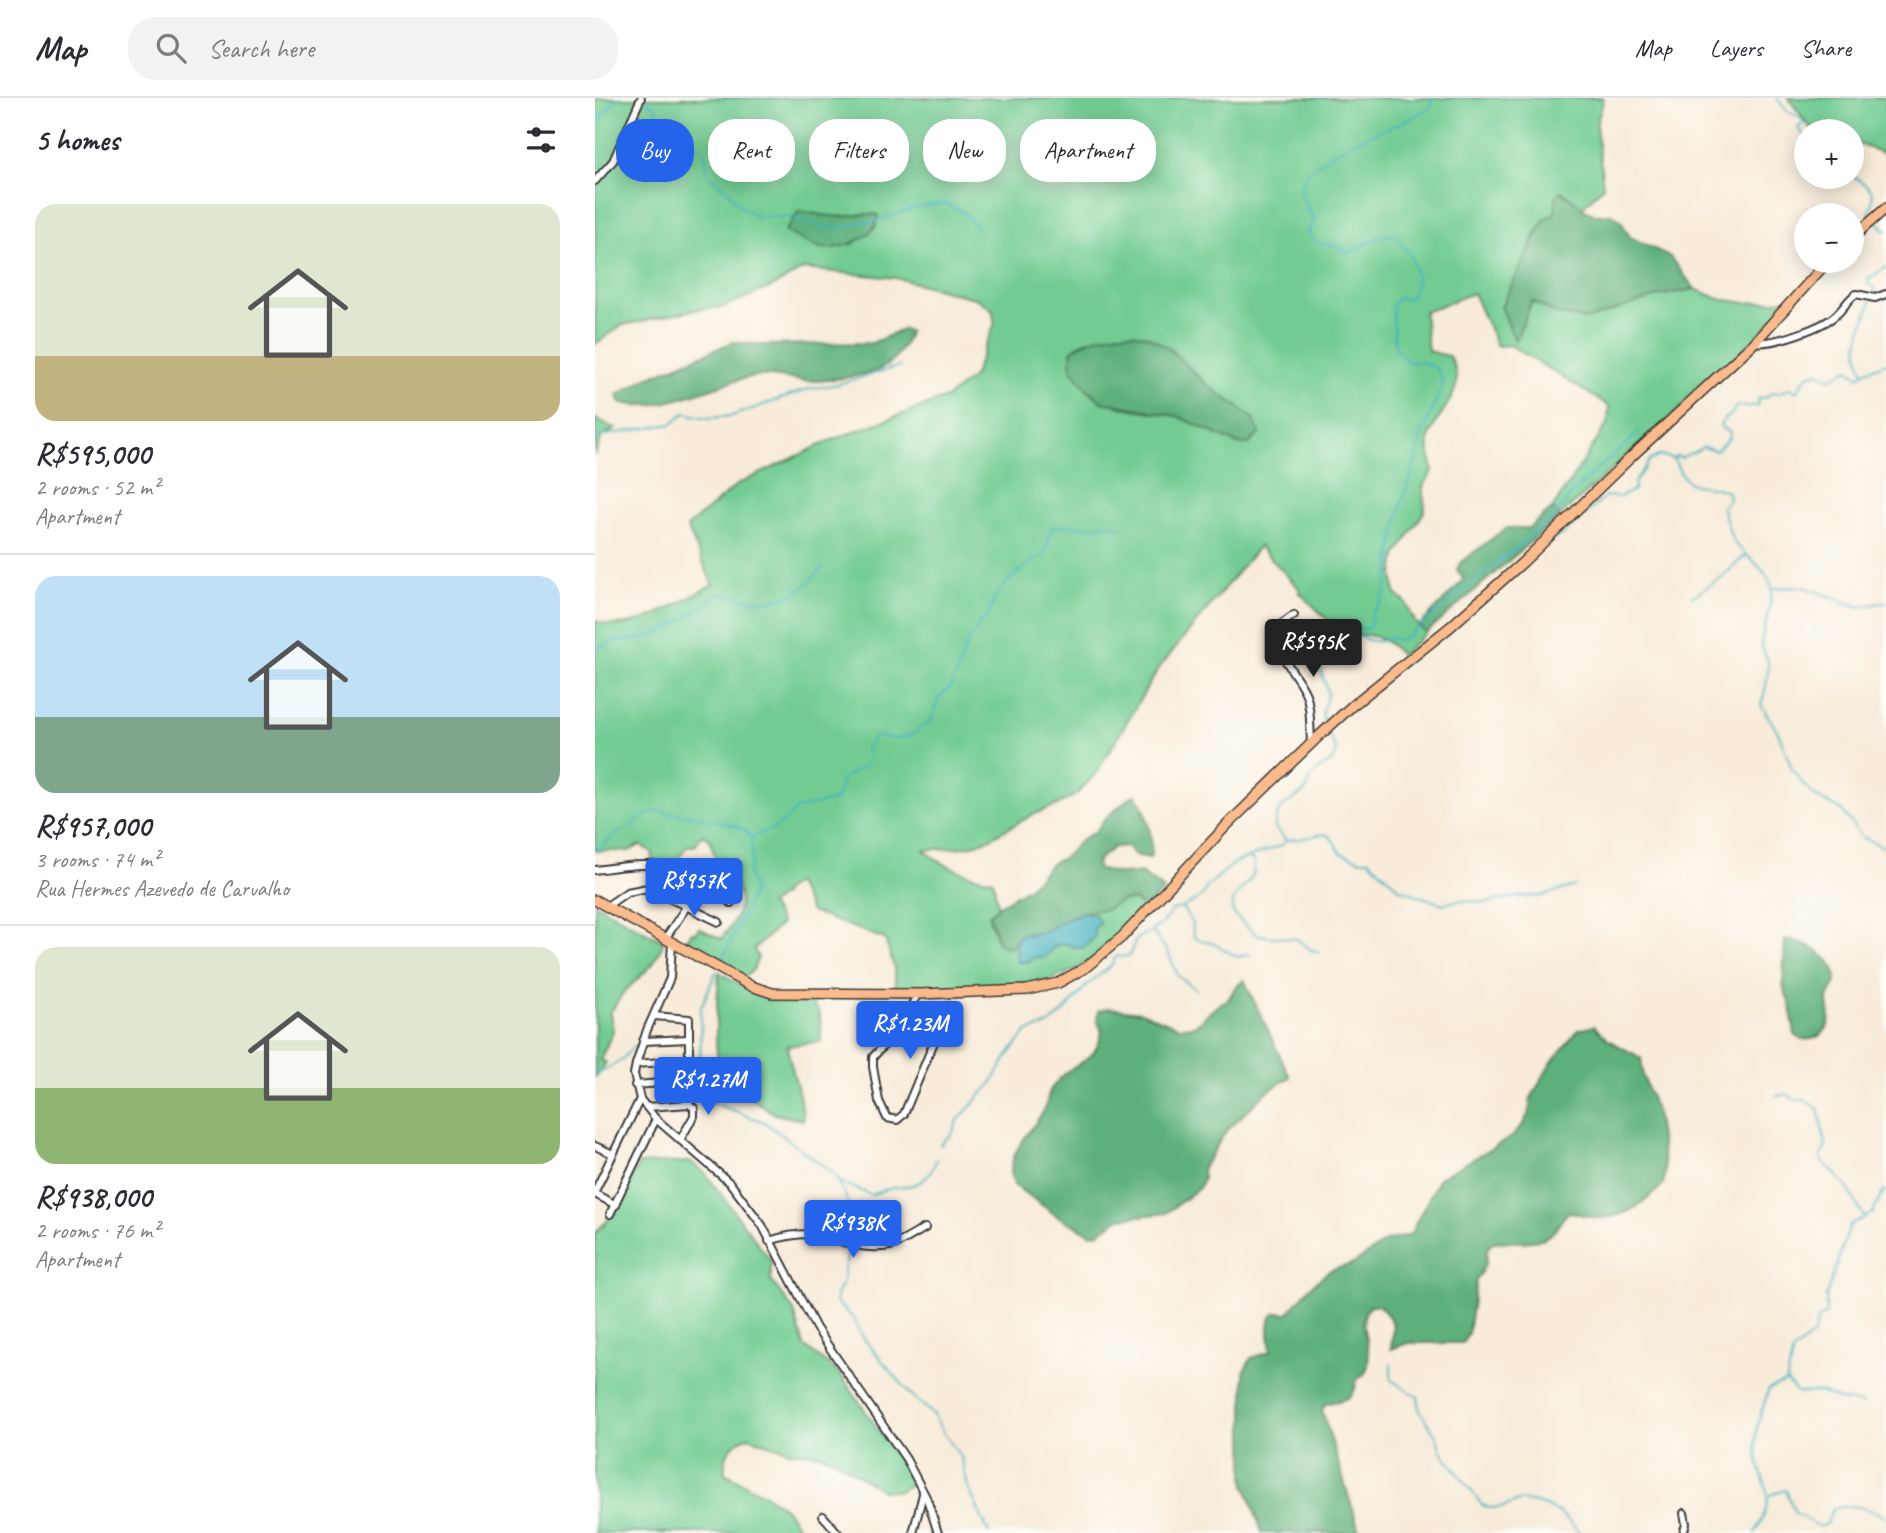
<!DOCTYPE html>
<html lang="en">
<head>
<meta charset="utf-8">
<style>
  :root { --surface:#fff; --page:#f2f2f3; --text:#2b2b33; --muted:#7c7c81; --line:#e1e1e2; --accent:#2563eb }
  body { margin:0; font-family:Caveat,sans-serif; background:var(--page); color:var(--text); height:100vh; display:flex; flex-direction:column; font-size:26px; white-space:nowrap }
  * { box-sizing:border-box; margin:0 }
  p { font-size:23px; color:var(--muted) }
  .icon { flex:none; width:38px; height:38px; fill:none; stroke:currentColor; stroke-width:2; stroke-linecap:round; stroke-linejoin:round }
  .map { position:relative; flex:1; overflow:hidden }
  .drawer { display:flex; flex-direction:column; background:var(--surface); width:595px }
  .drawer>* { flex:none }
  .top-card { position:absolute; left:21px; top:21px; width:665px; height:63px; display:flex; gap:14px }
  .controls { position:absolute; left:1199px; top:21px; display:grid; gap:14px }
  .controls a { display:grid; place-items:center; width:70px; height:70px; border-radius:50%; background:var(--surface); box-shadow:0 4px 18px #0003; font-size:35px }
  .price { position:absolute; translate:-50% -60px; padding:0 16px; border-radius:7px; background:var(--accent); color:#fff; font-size:23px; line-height:46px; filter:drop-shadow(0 2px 4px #0008) }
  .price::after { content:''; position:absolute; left:50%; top:42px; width:21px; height:16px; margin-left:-10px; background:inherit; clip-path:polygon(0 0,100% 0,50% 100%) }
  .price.active { background:#222; color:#fff }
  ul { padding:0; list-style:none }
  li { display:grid; align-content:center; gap:14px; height:371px; padding:0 35px }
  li+li { border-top:2px solid var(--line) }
  li span { display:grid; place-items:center; height:217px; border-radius:21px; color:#555 }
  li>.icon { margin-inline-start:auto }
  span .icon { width:126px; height:126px; fill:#fffc; stroke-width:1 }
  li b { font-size:30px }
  h2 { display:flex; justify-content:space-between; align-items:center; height:84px; padding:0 35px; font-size:30px }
  .pill { padding:0 24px; border-radius:28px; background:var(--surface); box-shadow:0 4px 18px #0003; font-size:24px; line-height:63px }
  .pill.active { background:var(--accent); color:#fff }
  header { display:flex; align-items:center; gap:42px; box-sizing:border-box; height:98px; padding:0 35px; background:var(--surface); border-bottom:2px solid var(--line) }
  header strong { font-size:33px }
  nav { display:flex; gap:38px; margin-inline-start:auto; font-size:24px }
  .search { width:490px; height:63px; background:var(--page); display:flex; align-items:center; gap:18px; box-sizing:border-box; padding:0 24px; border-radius:28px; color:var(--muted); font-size:26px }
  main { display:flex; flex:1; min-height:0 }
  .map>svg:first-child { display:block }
</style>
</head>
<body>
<header>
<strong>Map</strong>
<div class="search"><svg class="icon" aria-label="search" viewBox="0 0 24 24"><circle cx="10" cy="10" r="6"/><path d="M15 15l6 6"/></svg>Search here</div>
<nav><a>Map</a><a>Layers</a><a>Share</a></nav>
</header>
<main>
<section class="drawer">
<h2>5 homes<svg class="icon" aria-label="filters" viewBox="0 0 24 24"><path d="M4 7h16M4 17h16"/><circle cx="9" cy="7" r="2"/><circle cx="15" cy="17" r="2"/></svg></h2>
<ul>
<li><span style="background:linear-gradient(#dfe7d0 70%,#c2b280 0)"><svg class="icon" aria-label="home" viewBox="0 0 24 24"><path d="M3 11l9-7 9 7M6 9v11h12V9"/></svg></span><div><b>R$595,000</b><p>2 rooms · 52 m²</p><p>Apartment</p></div></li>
<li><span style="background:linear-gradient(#bfe0f5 65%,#7fa58c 0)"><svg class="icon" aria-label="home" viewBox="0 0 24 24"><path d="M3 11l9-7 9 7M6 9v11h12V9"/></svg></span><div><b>R$957,000</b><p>3 rooms · 74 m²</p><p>Rua Hermes Azevedo de Carvalho</p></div></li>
<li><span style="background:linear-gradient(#dfe7d0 65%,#8fb573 0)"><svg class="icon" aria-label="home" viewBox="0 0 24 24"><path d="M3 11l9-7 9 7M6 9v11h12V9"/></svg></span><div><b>R$938,000</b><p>2 rooms · 76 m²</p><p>Apartment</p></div></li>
</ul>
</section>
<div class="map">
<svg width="1291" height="1435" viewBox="0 0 1291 1435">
  <rect width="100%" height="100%" fill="#fdfcf7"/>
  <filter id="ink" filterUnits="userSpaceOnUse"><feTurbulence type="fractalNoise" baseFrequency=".0143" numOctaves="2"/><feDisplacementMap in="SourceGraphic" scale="14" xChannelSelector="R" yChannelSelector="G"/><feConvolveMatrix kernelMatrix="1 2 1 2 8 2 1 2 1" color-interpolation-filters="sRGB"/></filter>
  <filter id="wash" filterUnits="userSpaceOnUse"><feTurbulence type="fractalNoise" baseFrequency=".00686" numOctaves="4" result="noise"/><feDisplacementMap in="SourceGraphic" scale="28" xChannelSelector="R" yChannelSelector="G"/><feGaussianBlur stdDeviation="1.57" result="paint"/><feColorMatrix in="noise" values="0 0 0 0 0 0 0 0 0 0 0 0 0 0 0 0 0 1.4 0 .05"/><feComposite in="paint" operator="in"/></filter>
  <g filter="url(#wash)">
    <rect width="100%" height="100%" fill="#f8ebd9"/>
    <g fill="#72cc92" stroke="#477457" stroke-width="2" fill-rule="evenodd">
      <path d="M0,0H1009L1001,27L1008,88L988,109L966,93L960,115C924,137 926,204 921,242L937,203L961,216L1100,191L1125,201L1151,205L1195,202L1142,260L965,418L957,411L1013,325L1014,308L915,247L902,248L878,195L829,214L833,253L854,258C876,296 844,307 834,340C831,348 837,364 838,373L828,389L830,412L801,458L798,477L800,495L811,505L820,524L831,535L806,557C795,545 783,536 766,537C759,537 755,539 749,538L705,495L704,490L664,448L563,571L502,674L482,696L460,708L439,716L390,743L371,749L329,752C348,768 374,778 398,782L403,808L397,814L394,821L403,845L410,850L417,848L426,837L455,830L471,821L494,812L512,811L526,803L539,802L551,810C533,827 516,849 496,862C440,901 366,892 301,893L299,869L290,841L216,814L201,785L188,794L189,796L175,806L186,826L159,851L163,860L158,872L150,879L88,846L97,834L100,835L104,830L126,841C172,786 121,786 116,743L107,736L100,748H92L79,766L56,764L58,755L45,747L34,753H0V522C33,541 88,501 118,487L92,429L143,386L234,343L351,300L378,279L400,225L397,211L383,201L301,180L208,171L181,187L128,209L99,212L28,227L0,246ZM204,113C221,117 238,120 255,118C266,117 272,114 283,117L280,130L258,146L227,150ZM523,235L575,251L610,285L643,346L582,318L525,309L494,293L476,270V253L488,244Z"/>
      <path d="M1193,0H1291V56L1257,44L1256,33H1218Z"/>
      <path d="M0,321L21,331L7,338L0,358Z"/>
      <path d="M0,806L69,844L58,866L28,895L15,915L18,933L5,962L11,964L5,975L0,979Z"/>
      <path d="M124,874C140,884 156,894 174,899C190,902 210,897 221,910C227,918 226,934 226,943L192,948C195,970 209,1004 208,1022L180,1016L150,996L133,993C114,961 123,910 124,874Z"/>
      <path d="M96,1064L110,1075L176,1163V1182L199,1213L209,1248L245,1276L319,1384L305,1393L286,1392L239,1361L225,1356L195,1353L153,1339C136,1344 128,1358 130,1375L172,1398L190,1410L208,1435H0V1135L18,1117L44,1066Z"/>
    </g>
    <g fill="#5db07c" stroke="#3c664c" stroke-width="2">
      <path d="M965,93L988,109L987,111L1001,117L1017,116L1025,122L1035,139L1074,158L1100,191L1063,198L992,222L961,216L937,203L920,243L906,209L949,122L960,115L961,99Z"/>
      <path d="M204,113C221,116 238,120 255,118C266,117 272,114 283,117C283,139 245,153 226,150C214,147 201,139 190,133Z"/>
      <path d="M309,231L314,234C311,247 300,262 289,269C274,278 227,284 209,283C193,281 177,276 161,278C119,284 65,318 25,304L22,297L52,280L138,244L168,247L277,245Z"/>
      <path d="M537,235L553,238L575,251L610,285L658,320L665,335L654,346H643L582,318L507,304L489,288L476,270V253C492,240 516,234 537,235Z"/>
      <path d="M957,411L965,418L831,535L824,528L867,484L868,480L862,472L865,465L911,430H934Z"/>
      <path d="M540,697C551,704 560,748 555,760L539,757L532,748L519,749L503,762L502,771L525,776L546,775L569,792L551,810L539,802L526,803L512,811L494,813L471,821L447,835H429L413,850L404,846L394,817L403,808L434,789L458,764L469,760L487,741L500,734L511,720L534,700Z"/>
      <path d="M1190,841C1209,842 1243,861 1241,882C1241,890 1233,894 1233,902C1233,910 1236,916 1234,924C1231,938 1212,947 1200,937L1195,907L1188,887Z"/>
      <path d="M649,882L695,979L671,995L632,1032L607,1071L608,1081L604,1090L571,1115L525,1120L503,1135L496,1136L462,1118L419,1087C407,1058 435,1036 448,1014C452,1008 452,1000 455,993C457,989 462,984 465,980C483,961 501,966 507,933L502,922L503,913L513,910L546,914L583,929L599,928L624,906L633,902L640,890Z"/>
      <path d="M999,928L1013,942L1046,960L1048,978L1061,1013L1070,1072L1068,1086C1053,1103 1030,1120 1006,1120C995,1120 985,1115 974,1114C966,1120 963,1130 956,1136C941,1148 915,1142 898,1144L892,1151L891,1165L881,1182L873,1235L868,1245H813L796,1251C798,1227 803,1226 783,1207H776C756,1225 783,1251 770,1275C768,1278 764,1279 762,1282C760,1285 761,1289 759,1293C755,1303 740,1303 730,1306L727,1312L765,1435H667L649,1383V1273L656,1260L676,1253C675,1244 670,1218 681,1215C685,1214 689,1215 693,1215L716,1188L734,1173L760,1165L791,1143L815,1137L844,1080L917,1039L928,1026L934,1015L936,1000L956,965L983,932Z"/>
    </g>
    <path fill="#44b3bf" stroke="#30686e" stroke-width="2" d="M489,814L500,817L505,826L499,830L500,838C483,861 480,844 466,846C457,847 455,856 448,860L439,859L433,864H422L421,843L426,837L447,835L471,821Z"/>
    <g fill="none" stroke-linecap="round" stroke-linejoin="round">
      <g stroke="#44b3bf" stroke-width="2">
        <path d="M1182,0L1191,12L1208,22L1209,25L1203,30L1211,40"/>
        <path d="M47,1L60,8L66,24L85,31L92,40L106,51L110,56L112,76L134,94L147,110L161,118L195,119L226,128L242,130L286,121L320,110L350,105L370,116L383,130"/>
        <path d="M0,26L23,0"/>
        <path d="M1256,76C1275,91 1283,89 1274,114L1276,117"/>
        <path d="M1283,124L1291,133"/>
        <path d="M1278,197L1280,191L1273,186L1274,181L1291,169"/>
        <path d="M1268,273C1256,247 1269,228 1276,202"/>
        <path d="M0,339L77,326L89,315L113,320L137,318L214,291L244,286L305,268"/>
        <path d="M1079,361C1095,400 1103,381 1133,394L1134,402L1127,409C1131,418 1134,437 1139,444C1150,459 1167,466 1175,484C1181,495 1169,527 1167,540C1164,554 1173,555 1173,565C1174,580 1170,594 1166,607L1184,636L1197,671L1210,688L1220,698L1246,712L1267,739L1291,750"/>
        <path d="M957,442L970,435L1011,398L1025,399L1040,391L1039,385L1054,363L1066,357L1078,361L1081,358L1087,360C1094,354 1102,355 1108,349L1121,353L1135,339L1134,333L1128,331L1125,327L1130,320L1135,318L1142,308H1162L1163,301L1172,299L1177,294L1184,295L1195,290L1201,294L1213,277L1224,274L1234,281L1254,271L1264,279L1269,274L1291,265"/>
        <path d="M1179,490L1209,489L1264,509L1291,504"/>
        <path d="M1097,499L1127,479L1151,457"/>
        <path d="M759,536C773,543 781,546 796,540L805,542L812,538L955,422L985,387L1044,334"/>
        <path d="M0,552L19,543L47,541L74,531L125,496C136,495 143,499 153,501C184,507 208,495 227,470"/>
        <path d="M729,627L727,615L733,595L722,560L750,554L759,530L772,531L775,528L776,516L786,504L792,490L798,446L807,404L820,366L825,341L848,286L842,271L827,264H813L800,249L797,208L803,200L814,201C830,181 816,150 798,137L786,138L753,156C743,141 721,154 713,133L720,121L711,111L714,109C678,72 778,35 803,26C814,22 823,15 833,11L836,8L837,0"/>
        <path d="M158,740L163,736L180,730L193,721L201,711L241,702L247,681L270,668L274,657L271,650L280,638L301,641L318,636L337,621L344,599C365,586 363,564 373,544C377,534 386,526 392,518C396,512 398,504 401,498C410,482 435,464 450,455L456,431C468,424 483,430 496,429C510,429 508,423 525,429"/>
        <path d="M690,741L680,730C680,706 696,705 710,693C715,688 713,683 717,678C721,671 733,668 739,661L741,652L733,635"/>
        <path d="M692,742C698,740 703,742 709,740C735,735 731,731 746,755L766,762H774L805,791L848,806L866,802L891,805L920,799L947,798L980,788"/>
        <path d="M0,754L12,743L58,713L101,718L131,725L149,731L156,739L157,764L153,775L159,792L125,866"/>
        <path d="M655,760L659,764C658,770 660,776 656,780C650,789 628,805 641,818C646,824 655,831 662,837L702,841L716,852L724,854"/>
        <path d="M588,811L596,823L599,840L620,846L642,859L655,856"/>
        <path d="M558,835L572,852L583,878L602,892"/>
        <path d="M121,874L106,909L105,977L99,994L106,1000L169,1024L238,1075C253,1095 258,1121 257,1145"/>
        <path d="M50,947L66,945"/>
        <path d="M0,977L27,962L37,949L44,947"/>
        <path d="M1181,998L1192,996L1200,1002L1207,1001L1223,1010L1231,1049L1227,1055L1226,1062L1251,1087L1269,1119"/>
        <path d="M345,1047L358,1034L363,1022L397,985L414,956L432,934L453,927L467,916L492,887L517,867L520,859L534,858L542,840C557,834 568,827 577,812L587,810L606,799L612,789L639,765L687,747L691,742"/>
        <path d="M245,1084L276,1097C283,1095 290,1091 298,1090C321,1087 332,1087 342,1061"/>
        <path d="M255,1151L249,1171L248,1184L241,1197V1204L258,1220L269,1241L316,1297L339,1317L346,1331L366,1359L373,1389L394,1435"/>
        <path d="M796,1266V1282L823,1299L825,1313L842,1340L845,1351L887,1407L895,1410L908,1409L926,1402L945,1406L965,1415L985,1435"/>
        <path d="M1192,1284L1202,1295L1225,1294L1245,1302L1268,1306"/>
        <path d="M1175,1397L1191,1392L1200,1415L1224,1429L1232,1426L1237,1411C1255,1405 1275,1410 1291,1419"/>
        <path d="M1160,1435C1185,1393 1166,1391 1161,1351C1159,1332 1168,1309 1174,1291L1191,1284L1198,1253L1218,1237L1223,1221L1231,1216V1198L1255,1127L1278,1115L1287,1095L1291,1092"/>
      </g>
    </g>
  </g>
  <g filter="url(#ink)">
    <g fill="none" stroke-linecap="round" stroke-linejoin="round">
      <defs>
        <g id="minor">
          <path d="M0,83L18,63L46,0"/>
          <path d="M1160,244C1178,247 1229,229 1242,216C1249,210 1253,201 1261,196L1280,200L1291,196"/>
          <path d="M699,517L684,528C673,551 706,579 712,599C716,614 715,630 716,645"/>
          <path d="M0,772C33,767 69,761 99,779C112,786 123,796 136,805"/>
          <path d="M12,808L32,794L53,790L124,824"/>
          <path d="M70,841L107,785"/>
          <path d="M77,845L75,880L52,932L41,966L39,976L45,1001L61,1021L135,1085L167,1127L221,1230L311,1361L332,1401L343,1435"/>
          <path d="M323,896L301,934L278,959V969L284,1003L292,1020L302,1022L309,1016L347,925V914"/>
          <path d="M59,918L94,921V1006"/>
          <path d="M48,943L94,941"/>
          <path d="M41,966L93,962"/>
          <path d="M40,987L93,983"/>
          <path d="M52,1009L94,1006"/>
          <path d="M85,1042L99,1018V1010L94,1006"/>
          <path d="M0,1048L18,1056"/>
          <path d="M0,1093L45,1001"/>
          <path d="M0,1096L21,1107"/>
          <path d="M15,1116L61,1021"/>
          <path d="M174,1143C190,1138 207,1134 224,1137C249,1143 268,1153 295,1148C307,1145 319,1136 330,1130"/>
          <path d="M228,1418L243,1435"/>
          <path d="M318,1435L328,1396"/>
          <path d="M1088,1435L1091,1426L1089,1415"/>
        </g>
        <g id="highway">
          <path d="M1256,141L1291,110"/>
          <path d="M0,802L156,888L177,895L325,896L432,892L463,885L490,870L527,839L633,726L724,638L758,607L855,529L928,464L1037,358L1160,244L1233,163"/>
        </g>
      </defs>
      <use href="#minor" stroke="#3d3b38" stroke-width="10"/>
      <use href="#highway" stroke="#3d3b38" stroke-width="12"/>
      <use href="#minor" stroke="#fff" stroke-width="6"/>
      <use href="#highway" stroke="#fbbb8c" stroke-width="9"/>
    </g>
  </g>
</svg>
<div class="controls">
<a>+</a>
<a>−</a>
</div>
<b class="price active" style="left:718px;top:581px">R$595K</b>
<b class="price" style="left:99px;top:820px">R$957K</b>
<b class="price" style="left:315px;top:963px">R$1.23M</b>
<b class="price" style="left:113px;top:1019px">R$1.27M</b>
<b class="price" style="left:258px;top:1162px">R$938K</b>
<div class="top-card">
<a class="pill active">Buy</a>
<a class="pill">Rent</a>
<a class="pill">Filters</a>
<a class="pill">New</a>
<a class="pill">Apartment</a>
</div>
</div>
</main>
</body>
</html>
